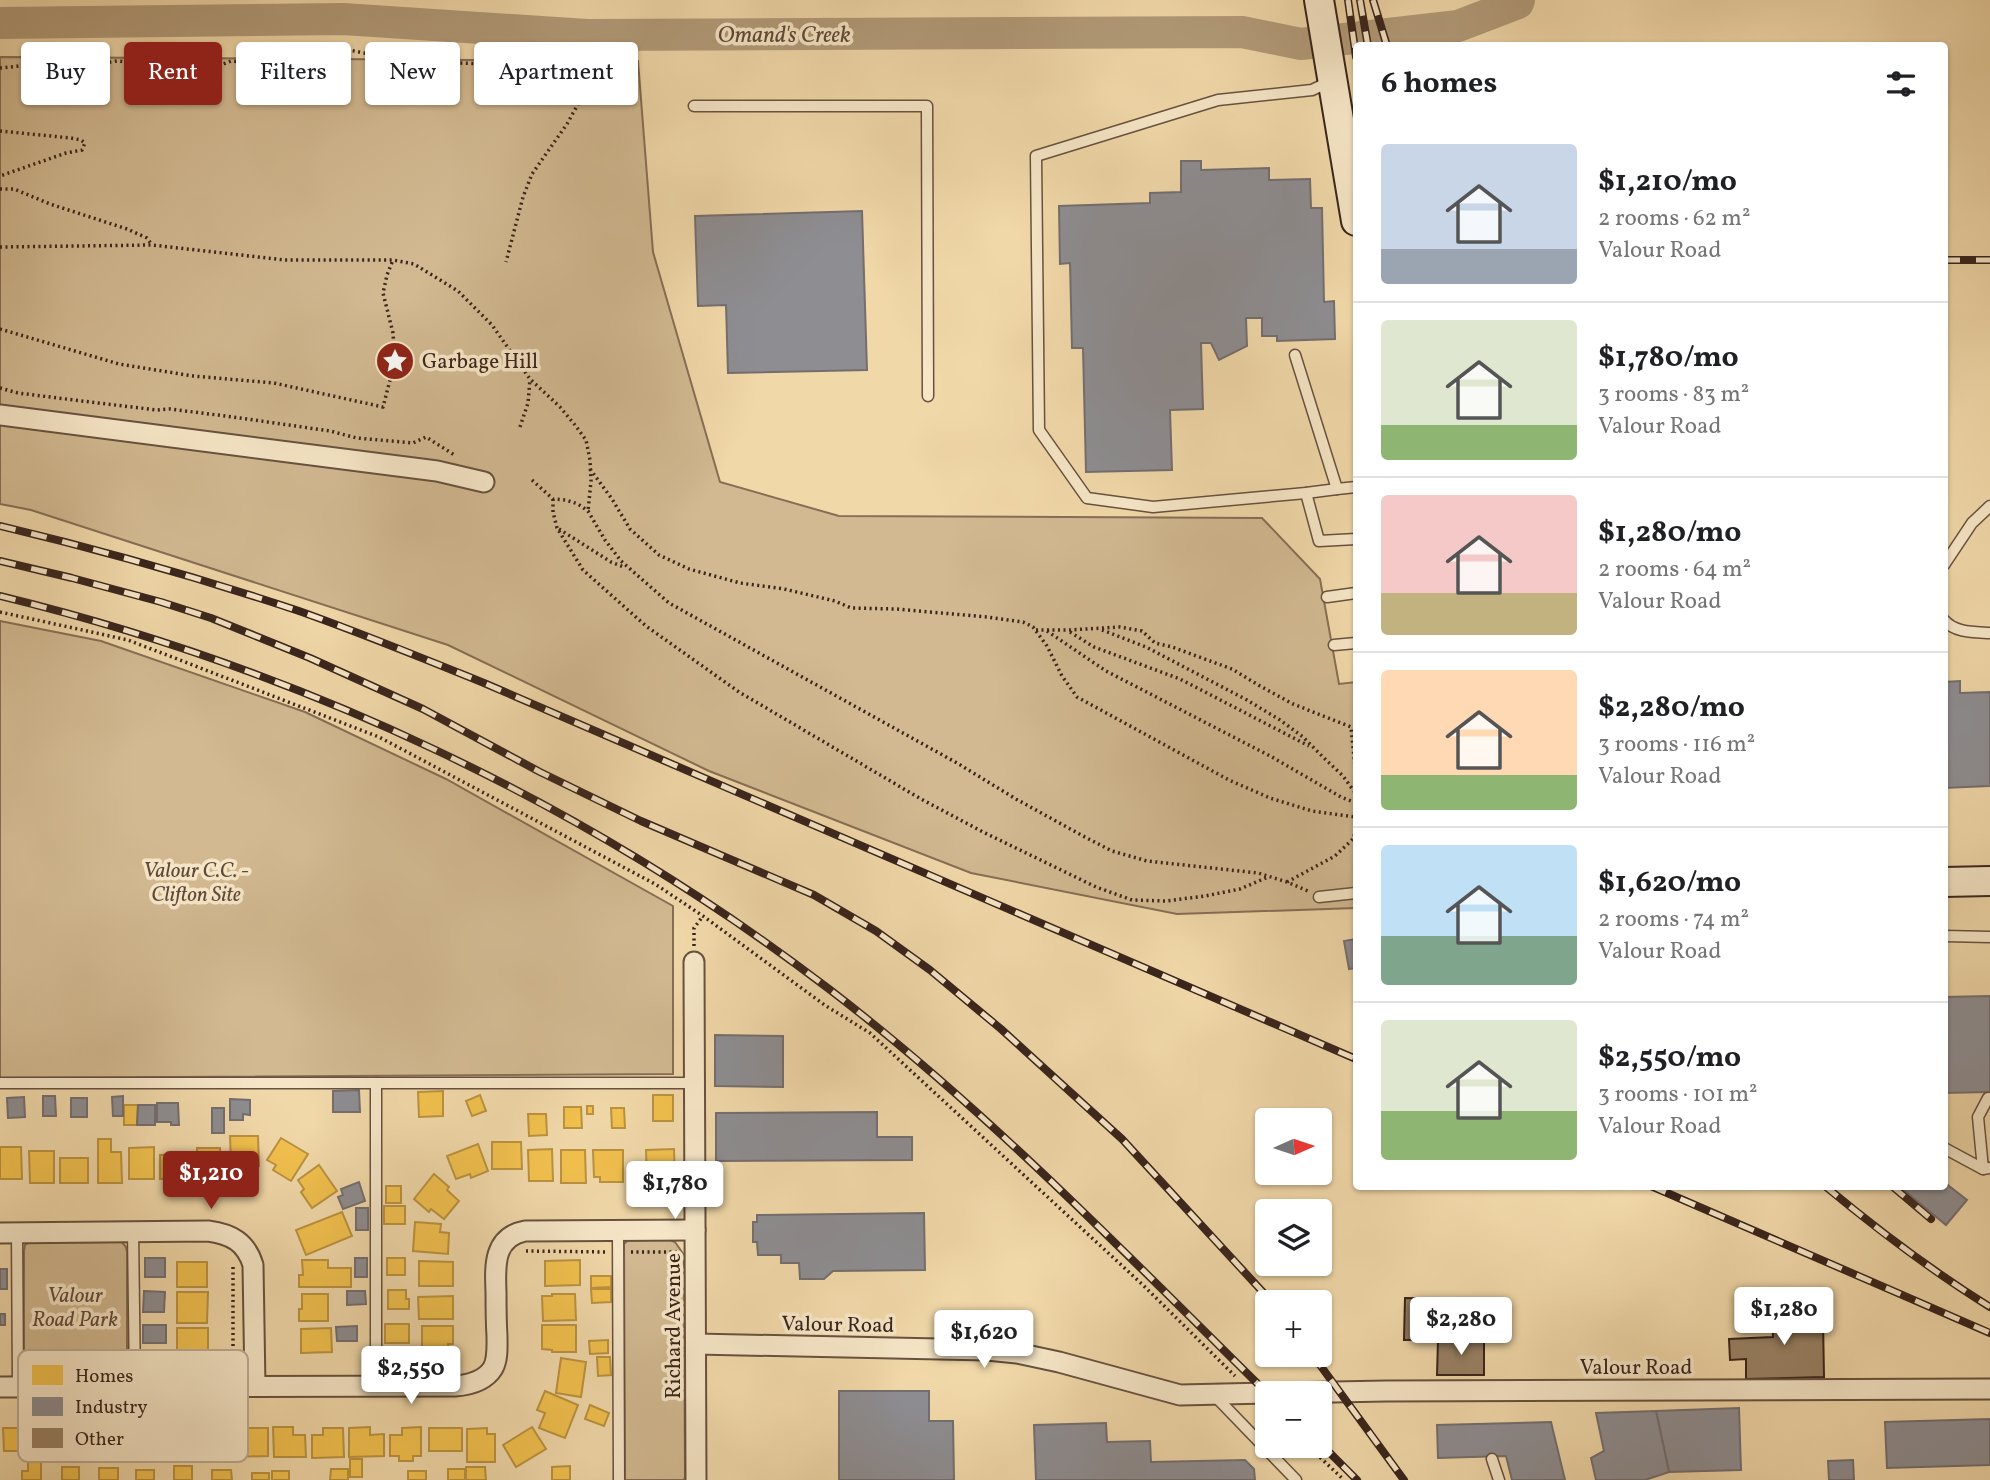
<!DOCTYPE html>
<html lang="en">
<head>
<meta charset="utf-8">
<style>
  :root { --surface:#fff; --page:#f2f2f2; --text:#202124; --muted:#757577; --line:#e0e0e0; --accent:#8f2418 }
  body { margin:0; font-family:Vollkorn,serif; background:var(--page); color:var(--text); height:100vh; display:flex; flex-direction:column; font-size:26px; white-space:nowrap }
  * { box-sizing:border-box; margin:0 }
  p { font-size:23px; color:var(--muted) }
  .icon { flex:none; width:38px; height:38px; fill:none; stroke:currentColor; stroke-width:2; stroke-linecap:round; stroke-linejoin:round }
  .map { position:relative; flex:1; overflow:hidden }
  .drawer { position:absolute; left:1353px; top:42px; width:595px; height:1148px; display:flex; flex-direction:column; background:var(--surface); border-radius:7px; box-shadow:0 2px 5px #0004 }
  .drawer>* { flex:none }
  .top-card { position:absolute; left:21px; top:42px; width:665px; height:63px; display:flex; gap:14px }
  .needle { width:46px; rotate:87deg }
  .tools { position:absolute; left:1255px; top:1108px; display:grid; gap:14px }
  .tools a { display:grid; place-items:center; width:77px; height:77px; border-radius:7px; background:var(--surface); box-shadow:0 2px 5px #0004; font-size:35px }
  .price { position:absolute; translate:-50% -60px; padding:0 16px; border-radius:7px; background:#fff; color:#222; font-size:23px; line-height:46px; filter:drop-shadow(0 2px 4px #0008) }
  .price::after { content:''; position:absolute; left:50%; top:42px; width:21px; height:16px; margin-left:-10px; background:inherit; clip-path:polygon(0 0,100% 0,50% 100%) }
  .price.current { background:var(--accent); color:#fff }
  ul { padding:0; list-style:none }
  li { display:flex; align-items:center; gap:21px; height:175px; padding:0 28px }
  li+li { border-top:2px solid var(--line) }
  li span { display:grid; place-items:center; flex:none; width:196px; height:140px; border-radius:7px; color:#555 }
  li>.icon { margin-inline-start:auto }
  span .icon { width:84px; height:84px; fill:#fffc; stroke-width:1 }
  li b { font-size:30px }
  h2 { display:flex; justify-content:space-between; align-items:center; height:84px; padding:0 28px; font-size:30px }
  .tag { padding:0 24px; border-radius:7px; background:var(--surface); box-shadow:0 2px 5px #0004; font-size:24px; line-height:63px }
  .tag.current { background:var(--accent); color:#fff }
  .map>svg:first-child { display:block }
</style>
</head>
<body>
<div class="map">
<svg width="1990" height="1480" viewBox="0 0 1990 1480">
  <rect width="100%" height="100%" fill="#f1d8a9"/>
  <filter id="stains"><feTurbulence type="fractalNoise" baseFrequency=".00286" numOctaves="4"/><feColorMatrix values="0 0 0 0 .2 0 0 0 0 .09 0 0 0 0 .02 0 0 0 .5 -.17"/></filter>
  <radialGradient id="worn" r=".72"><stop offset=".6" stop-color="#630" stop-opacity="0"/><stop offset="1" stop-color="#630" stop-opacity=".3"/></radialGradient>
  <g fill="#d2b991" stroke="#866e56" stroke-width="2">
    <path d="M0,57L638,61L653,252L720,482L839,516L1262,518L1320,579L1339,684L1356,682V908L1177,914L971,873L709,771L448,645L31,510L0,504Z"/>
    <path d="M0,621L101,641L305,712L446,779L673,906V1074L0,1078Z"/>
    <path d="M120,1240L126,1247L127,1252V1362L124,1373L114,1377H34C27,1374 25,1370 24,1362V1251L25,1245L31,1241Z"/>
    <path d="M628,1240H670L675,1242L684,1255L685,1477L684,1480H625L624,1244Z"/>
  </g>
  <g fill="#f2c14e" stroke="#ba923f" stroke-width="2">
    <path d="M443,1091V1116L419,1117L418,1092Z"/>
    <path d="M480,1095L486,1111L472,1116L466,1101Z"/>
    <rect x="653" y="1095" width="20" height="26"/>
    <path d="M124,1105H138L137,1125H124Z"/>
    <rect x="587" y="1106" width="6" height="8"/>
    <path d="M564,1107H581L582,1128H564Z"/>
    <path d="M611,1108H624L625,1128H612Z"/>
    <path d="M528,1114H546L547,1135L529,1136Z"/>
    <path d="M230,1136H258L259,1166H241V1163H231Z"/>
    <path d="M281,1138L308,1154L291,1181L273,1170L276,1165L267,1160Z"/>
    <path d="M98,1139H111V1152H121L122,1183H98Z"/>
    <path d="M492,1142H521L522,1169H492Z"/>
    <path d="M478,1144L488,1171L471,1178L470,1174L456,1179L447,1156Z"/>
    <path d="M0,1147H21L22,1179H0Z"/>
    <path d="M154,1147V1179H129V1148Z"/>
    <path d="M197,1148H220L221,1179H197Z"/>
    <path d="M552,1149L553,1181H529L528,1150Z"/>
    <path d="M674,1149L675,1182L647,1183L646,1150Z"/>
    <path d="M561,1150H585L586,1183H561Z"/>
    <path d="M593,1150H623V1182H600V1177H594Z"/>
    <path d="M29,1151H54V1183H30Z"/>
    <path d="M187,1154L188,1178L160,1179V1155Z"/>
    <rect x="60" y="1158" width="28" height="25"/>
    <path d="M319,1165L337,1191L312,1208L301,1192L304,1189L298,1180Z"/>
    <path d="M434,1174L449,1187L447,1190L459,1201L444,1219L431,1209L429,1212L414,1199Z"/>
    <rect x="386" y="1186" width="15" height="17"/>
    <rect x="384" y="1206" width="21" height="18"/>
    <path d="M342,1212L352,1236L306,1255L296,1230Z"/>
    <path d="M415,1222L441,1224L440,1232L449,1233L448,1254L413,1251Z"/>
    <rect x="387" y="1258" width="18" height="17"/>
    <path d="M302,1260H328V1268H351V1287H299V1275H303Z"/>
    <path d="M580,1260V1285L545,1286V1261Z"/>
    <path d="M419,1261L453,1262V1286H419Z"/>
    <rect x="177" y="1262" width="30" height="25"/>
    <path d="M591,1276H611V1287L591,1288Z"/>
    <path d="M591,1289H611V1302L592,1303Z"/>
    <path d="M388,1290H406V1299H409V1309H388Z"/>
    <path d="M177,1292H208L207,1323H177Z"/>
    <path d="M302,1294H328V1321H299V1309H302Z"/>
    <path d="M552,1294H575L576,1320L543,1321L542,1296H552Z"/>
    <path d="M453,1296V1319H419L418,1297Z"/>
    <rect x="385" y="1324" width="24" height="19"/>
    <path d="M542,1325H576V1352H552V1350L542,1349Z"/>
    <path d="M422,1326H453V1344H448V1358H422Z"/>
    <rect x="177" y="1328" width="31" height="25"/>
    <path d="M331,1328L332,1352L301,1353V1329Z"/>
    <path d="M608,1340V1353L590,1354L589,1341Z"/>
    <path d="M597,1357H610L611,1375L598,1376Z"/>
    <path d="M561,1358L586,1362L581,1397L556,1393Z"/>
    <path d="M545,1391L578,1405L565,1438L539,1428L545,1413L537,1410Z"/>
    <path d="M590,1405L609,1413L604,1426L585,1419Z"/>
    <path d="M273,1427H293V1435H305L306,1457H274Z"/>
    <path d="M370,1427V1435L384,1434V1456L349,1457V1428Z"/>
    <path d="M421,1427V1456H413V1461H399V1456H390V1435H402V1428Z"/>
    <path d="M532,1427L546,1449L516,1467L503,1445Z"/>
    <path d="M3,1428H33V1451H4Z"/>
    <path d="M246,1428H268V1456L233,1457L232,1435L247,1434Z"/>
    <path d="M323,1428H343L344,1457L312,1458V1435H323Z"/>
    <rect x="429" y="1428" width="33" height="23"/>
    <path d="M487,1428V1434H495V1462H467V1429Z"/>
    <rect x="350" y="1459" width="12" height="18"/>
    <path d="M28,1460H41V1480H22V1471H28Z"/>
    <rect x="174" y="1466" width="18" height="14"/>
    <path d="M570,1466V1480H552V1467Z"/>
    <rect x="62" y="1467" width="17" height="13"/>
    <path d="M466,1467H485L486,1480H466Z"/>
    <rect x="99" y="1468" width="19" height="12"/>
    <path d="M331,1469H348V1480H330Z"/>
    <rect x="448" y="1469" width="17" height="11"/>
    <rect x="136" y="1470" width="18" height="10"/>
    <path d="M212,1470H231L232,1480H212Z"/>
    <rect x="272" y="1471" width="17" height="9"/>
    <rect x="408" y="1471" width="18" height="9"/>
    <rect x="252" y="1473" width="17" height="7"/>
  </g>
  <g fill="#8d8d92" stroke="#746e6f" stroke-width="2">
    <path d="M1181,161H1201V170L1269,168V180L1310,179L1311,208H1322L1324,302L1334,301L1335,339L1277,341V336H1262V318H1246L1247,346L1219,360L1211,343H1201L1203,409L1170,410L1172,470L1086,472L1083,348H1072L1070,263L1060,264L1059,206L1150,203V193L1181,192Z"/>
    <path d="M862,211L867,370L728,373L726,305L698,306L695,216Z"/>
    <path d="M1960,681V693L1990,692V786L1944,788V682Z"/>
    <path d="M1356,939V968L1349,969L1344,941Z"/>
    <path d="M1990,996V1092L1944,1093V997Z"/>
    <path d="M715,1035L783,1036V1087L715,1086Z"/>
    <path d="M359,1090L360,1112H333V1091Z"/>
    <path d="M43,1096H55L56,1116H43Z"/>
    <path d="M123,1096V1116H113L112,1097Z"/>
    <path d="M24,1097L25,1117L8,1118L7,1098Z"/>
    <rect x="71" y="1098" width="16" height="19"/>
    <path d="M230,1099L250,1100V1115L243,1114V1120H230Z"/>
    <path d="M157,1103H178L179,1125H171V1122H157Z"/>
    <path d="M138,1105H155V1125H137Z"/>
    <rect x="212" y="1108" width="12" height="25"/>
    <path d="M877,1112V1137H912V1160L716,1161V1113Z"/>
    <path d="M359,1182L365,1201L343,1209L338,1197L343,1195L341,1189Z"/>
    <path d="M1944,1182L1967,1200L1946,1225L1899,1186H1944Z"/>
    <rect x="356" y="1208" width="12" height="22"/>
    <path d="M924,1213L925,1270L833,1271L824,1279H800L799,1263H781V1255H758L757,1242H753V1222H757V1215Z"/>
    <rect x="145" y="1258" width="20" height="19"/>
    <rect x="355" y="1258" width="12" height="19"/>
    <rect x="0" y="1269" width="7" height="20"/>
    <path d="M144,1291L165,1292L164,1312H143Z"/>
    <path d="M347,1291H365L366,1304L347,1305Z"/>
    <rect x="0" y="1314" width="5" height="11"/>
    <rect x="143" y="1325" width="23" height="18"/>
    <path d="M357,1326V1341H337L336,1327Z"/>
    <path d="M839,1391H929V1421H953L954,1480H839Z"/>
    <path d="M1739,1408L1741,1470L1669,1472L1656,1411Z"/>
    <path d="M1656,1411L1669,1472L1645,1480H1596L1591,1458L1604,1451L1596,1413Z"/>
    <path d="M1990,1419V1465L1887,1468L1885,1422Z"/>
    <path d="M1551,1422L1565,1480H1512L1506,1456L1438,1458L1437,1425Z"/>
    <path d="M1106,1423L1107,1442L1150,1441L1151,1462L1245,1460L1254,1469L1255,1480H1036L1034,1425Z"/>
    <path d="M1853,1460L1854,1480H1829L1828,1461Z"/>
  </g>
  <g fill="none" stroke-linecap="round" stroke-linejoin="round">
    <path stroke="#b29b79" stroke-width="32" d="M0,23L343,19L587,35L1242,32L1301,44L1458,26L1518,3L1519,0"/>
  </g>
  <g fill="#998265" stroke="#39241c" stroke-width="2">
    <path d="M1405,1298L1475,1299L1476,1339L1404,1340Z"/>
    <path d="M1801,1303L1802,1319H1823L1824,1377L1746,1379V1359L1730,1360L1729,1339L1773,1337L1772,1304Z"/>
    <path d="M1476,1335H1484V1375H1437L1438,1340L1476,1339Z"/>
  </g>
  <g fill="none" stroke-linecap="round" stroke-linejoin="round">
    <defs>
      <g id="lane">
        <path d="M1329,82L1312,90L1218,100L1036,156L1039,430L1087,498L1153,507L1306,493L1337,489"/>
        <path d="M694,106H927L928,396"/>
        <path d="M1295,355L1337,489L1356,487"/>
        <path d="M1306,493L1319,541L1356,539"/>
        <path d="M1944,565L1972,523L1990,506"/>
        <path d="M1327,597L1356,593"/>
        <path d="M1944,620C1955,633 1974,632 1990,633"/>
        <path d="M1334,645L1356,643"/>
        <path d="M1319,897L1356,893"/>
        <path d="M1944,936L1990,937"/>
        <path d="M0,1083H695"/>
        <path d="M1990,1098H1988L1978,1117L1983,1169L1990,1168"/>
        <path d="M1944,1148L1983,1169"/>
        <path d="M618,1230L619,1480"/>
        <path d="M133,1231L135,1386"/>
        <path d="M17,1233L18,1387"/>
        <path d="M376,1386V1083"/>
        <path d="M1214,1395L1296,1480"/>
        <path d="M1492,1459L1499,1480"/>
      </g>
      <g id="street">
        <path d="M0,415L437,471L484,482"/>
        <path d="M694,962L696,1480"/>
        <path d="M0,1233L208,1231C231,1234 246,1242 253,1265L255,1386"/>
        <path d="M696,1344L987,1350L1017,1353L1059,1362L1180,1395L1267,1393"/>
        <path d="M0,1387L455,1386C469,1385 485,1381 493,1368C498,1359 497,1346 497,1336C496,1321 496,1307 496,1292C495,1267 493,1237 525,1231L695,1230"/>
        <path d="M1282,1393L1386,1391L1990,1389"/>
      </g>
      <g id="secondary">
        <path d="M1319,0L1356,221"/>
        <path d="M1944,882L1990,881"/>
      </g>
    </defs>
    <use href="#lane" stroke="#67513f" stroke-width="13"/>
    <use href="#street" stroke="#67513f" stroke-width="23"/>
    <use href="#secondary" stroke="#39241c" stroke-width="32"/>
    <g stroke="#39241c" stroke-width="3.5" stroke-dasharray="2 3.5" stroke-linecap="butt">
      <path d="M0,68L60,62L91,65L117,61L184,68L216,67L231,61L268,64H308L349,50L374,55L392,51H409L456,63L570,66L593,77L567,124L532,174L523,197L506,262"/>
      <path d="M0,131L71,138L81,140L85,143L82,150L66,153L0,176"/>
      <path d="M0,189H14L50,204L127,229L147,238L152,245"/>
      <path d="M0,247L152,245L285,260H393L414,264L458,291L492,325L530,379L560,407L575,425L586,440L590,460L591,481L588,511"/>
      <path d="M0,329L119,364L193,376L274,383L383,407L395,361L393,333L383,293L387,275L393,260"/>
      <path d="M0,388L18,393L90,402L157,410L170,409L233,417L330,431L357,438L413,443L426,437L456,456"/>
      <path d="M520,427L528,403L530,379"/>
      <path d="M590,469L612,499L630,529L659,555L689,569L740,583L784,589L835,601L851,608L896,609L987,617L1023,622L1033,627L1047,646L1062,676L1077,697L1229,780L1270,798L1312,811L1356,817"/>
      <path d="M532,480L553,499L566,500L578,504L588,511L605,540L621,561L669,603L957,763L1016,799L1083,836L1112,851L1147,861L1258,873L1287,882L1308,891"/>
      <path d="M553,499V512L557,528L583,570L646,626L739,692L921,799L983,832L1096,887L1132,900L1166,901L1205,896L1240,889L1268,877"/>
      <path d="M559,529L611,562L624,567"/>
      <path d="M0,612L128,640L379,737L655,884L703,916L826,1006L870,1033L1144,1286L1235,1376"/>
      <path d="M1036,630H1069L1120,627L1142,631L1155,643L1172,647L1232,669L1260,686L1293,704L1351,727L1356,777"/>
      <path d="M1102,630L1146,647L1247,700L1280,720L1303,737L1323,757L1343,776L1356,794"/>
      <path d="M1047,631L1106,671L1272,757L1341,797L1356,803"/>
      <path d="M1070,632L1094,647L1180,679L1309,746"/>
      <path d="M1287,882L1335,856L1354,838L1356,822"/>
      <path d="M694,946V928L703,916"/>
      <path d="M526,1251L606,1252"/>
      <path d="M631,1252H679"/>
      <path d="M233,1267V1368"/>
      <path d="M1308,1446L1344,1480"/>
    </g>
    <use href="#lane" stroke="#f6e6c7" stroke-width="10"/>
    <use href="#street" stroke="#f6e6c7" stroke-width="19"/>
    <use href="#secondary" stroke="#f6e6c7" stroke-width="28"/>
    <defs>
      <g id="rail">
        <path d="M1348,0L1356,57"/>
        <path d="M1360,0L1368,46"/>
        <path d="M1373,0L1387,46"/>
        <path d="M1944,260H1990"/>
        <path d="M0,526C101,550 200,578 299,611C361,633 422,658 484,683L1356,1059"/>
        <path d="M0,561L72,578L161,602L211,618L310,658L423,709L540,772L641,821L814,895L876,931L930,970L1001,1029L1122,1139L1272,1302"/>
        <path d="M0,596C300,669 584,802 829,989C987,1110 1126,1254 1267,1393"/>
        <path d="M1651,1186L1990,1333"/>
        <path d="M1825,1186C1878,1230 1932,1271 1990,1307"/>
        <path d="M1892,1186L1931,1219"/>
        <path d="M1312,1354L1404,1480"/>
        <path d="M1320,1443L1357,1480"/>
      </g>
    </defs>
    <use href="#rail" stroke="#39241c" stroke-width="8"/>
    <use href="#rail" stroke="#f6e6c7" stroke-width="5" stroke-dasharray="16" stroke-linecap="butt"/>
  </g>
  <defs>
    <symbol id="sight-disc" viewBox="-11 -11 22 22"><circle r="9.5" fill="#8f2418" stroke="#f6e6c7"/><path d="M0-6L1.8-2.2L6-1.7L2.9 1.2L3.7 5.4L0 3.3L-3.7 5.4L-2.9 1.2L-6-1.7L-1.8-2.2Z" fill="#fff"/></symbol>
  </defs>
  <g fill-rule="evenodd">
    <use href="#sight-disc" x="373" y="339" width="44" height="44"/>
  </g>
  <g text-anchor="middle" stroke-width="7" stroke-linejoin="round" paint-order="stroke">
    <g font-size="21" fill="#39241c" stroke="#f6e6c7" text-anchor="start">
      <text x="422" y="368">Garbage Hill</text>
    </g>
    <g font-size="21" font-style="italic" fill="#5f4939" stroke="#f6e6c7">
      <text x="196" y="877">Valour C.C. -<tspan x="196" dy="24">Clifton Site</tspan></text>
      <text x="75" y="1302">Valour<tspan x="75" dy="24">Road Park</tspan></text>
    </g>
    <g font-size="21" fill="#39241c" stroke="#f6e6c7">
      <text transform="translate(838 1324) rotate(1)" y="7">Valour Road</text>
      <text transform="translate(673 1326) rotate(-90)" y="7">Richard Avenue</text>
      <text x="1636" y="1374">Valour Road</text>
    </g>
    <g font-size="23" font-style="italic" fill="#5d4838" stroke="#f6e6c7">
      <text x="784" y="42">Omand's Creek</text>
    </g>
  </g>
  <rect x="18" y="1350" width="230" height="112" rx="10" fill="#f6e6c7" stroke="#bdac94" stroke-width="2"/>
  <rect x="32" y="1365" width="31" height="20" fill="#f2c14e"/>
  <rect x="32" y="1397" width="31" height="19" fill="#8d8d92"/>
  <rect x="32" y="1428" width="31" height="20" fill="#998265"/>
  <g font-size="19" fill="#39241c">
    <text x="75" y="1382">Homes</text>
    <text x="75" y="1413">Industry</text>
    <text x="75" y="1445">Other</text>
  </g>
  <rect width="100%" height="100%" filter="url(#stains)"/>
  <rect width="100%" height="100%" fill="url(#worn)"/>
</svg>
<div class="tools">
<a><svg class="needle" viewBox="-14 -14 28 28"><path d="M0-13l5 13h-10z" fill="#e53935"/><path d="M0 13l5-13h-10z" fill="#757577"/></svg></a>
<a><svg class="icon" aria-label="layers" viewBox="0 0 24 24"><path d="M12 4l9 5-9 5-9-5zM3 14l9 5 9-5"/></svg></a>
<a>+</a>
<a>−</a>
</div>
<b class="price current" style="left:211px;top:1211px">$1,210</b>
<b class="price" style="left:675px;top:1221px">$1,780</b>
<b class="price" style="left:1784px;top:1347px">$1,280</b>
<b class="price" style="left:1461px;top:1357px">$2,280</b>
<b class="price" style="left:984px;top:1370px">$1,620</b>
<b class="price" style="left:411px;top:1406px">$2,550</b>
<div class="top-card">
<a class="tag">Buy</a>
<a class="tag current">Rent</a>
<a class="tag">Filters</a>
<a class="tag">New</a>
<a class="tag">Apartment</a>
</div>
<section class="drawer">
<h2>6 homes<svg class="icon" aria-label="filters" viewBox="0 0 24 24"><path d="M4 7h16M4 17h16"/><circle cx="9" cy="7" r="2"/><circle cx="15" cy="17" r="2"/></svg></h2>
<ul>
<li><span style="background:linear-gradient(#c9d6e8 75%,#9aa5b1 0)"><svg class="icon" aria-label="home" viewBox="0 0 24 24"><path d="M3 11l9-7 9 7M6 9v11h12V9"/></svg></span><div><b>$1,210/mo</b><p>2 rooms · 62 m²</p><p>Valour Road</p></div></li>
<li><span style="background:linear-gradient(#dfe7d0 75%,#8fb573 0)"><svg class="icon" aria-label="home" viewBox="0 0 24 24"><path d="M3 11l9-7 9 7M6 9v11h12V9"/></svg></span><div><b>$1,780/mo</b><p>3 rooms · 83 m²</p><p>Valour Road</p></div></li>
<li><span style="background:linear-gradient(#f6c9c9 70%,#c2b280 0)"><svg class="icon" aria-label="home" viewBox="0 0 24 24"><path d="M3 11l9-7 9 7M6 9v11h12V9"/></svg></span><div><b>$1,280/mo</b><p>2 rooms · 64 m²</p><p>Valour Road</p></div></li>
<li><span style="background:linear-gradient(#ffd9b3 75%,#8fb573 0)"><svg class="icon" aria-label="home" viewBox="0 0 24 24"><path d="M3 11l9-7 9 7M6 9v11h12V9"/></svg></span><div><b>$2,280/mo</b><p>3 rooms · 116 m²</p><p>Valour Road</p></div></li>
<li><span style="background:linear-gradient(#bfe0f5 65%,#7fa58c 0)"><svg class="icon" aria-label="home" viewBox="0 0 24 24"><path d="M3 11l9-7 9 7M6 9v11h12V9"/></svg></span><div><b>$1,620/mo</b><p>2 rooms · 74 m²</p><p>Valour Road</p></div></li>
<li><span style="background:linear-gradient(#dfe7d0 65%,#8fb573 0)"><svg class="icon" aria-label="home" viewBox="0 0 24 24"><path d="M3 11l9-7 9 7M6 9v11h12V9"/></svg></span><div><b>$2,550/mo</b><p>3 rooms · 101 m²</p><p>Valour Road</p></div></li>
</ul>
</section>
</div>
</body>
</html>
